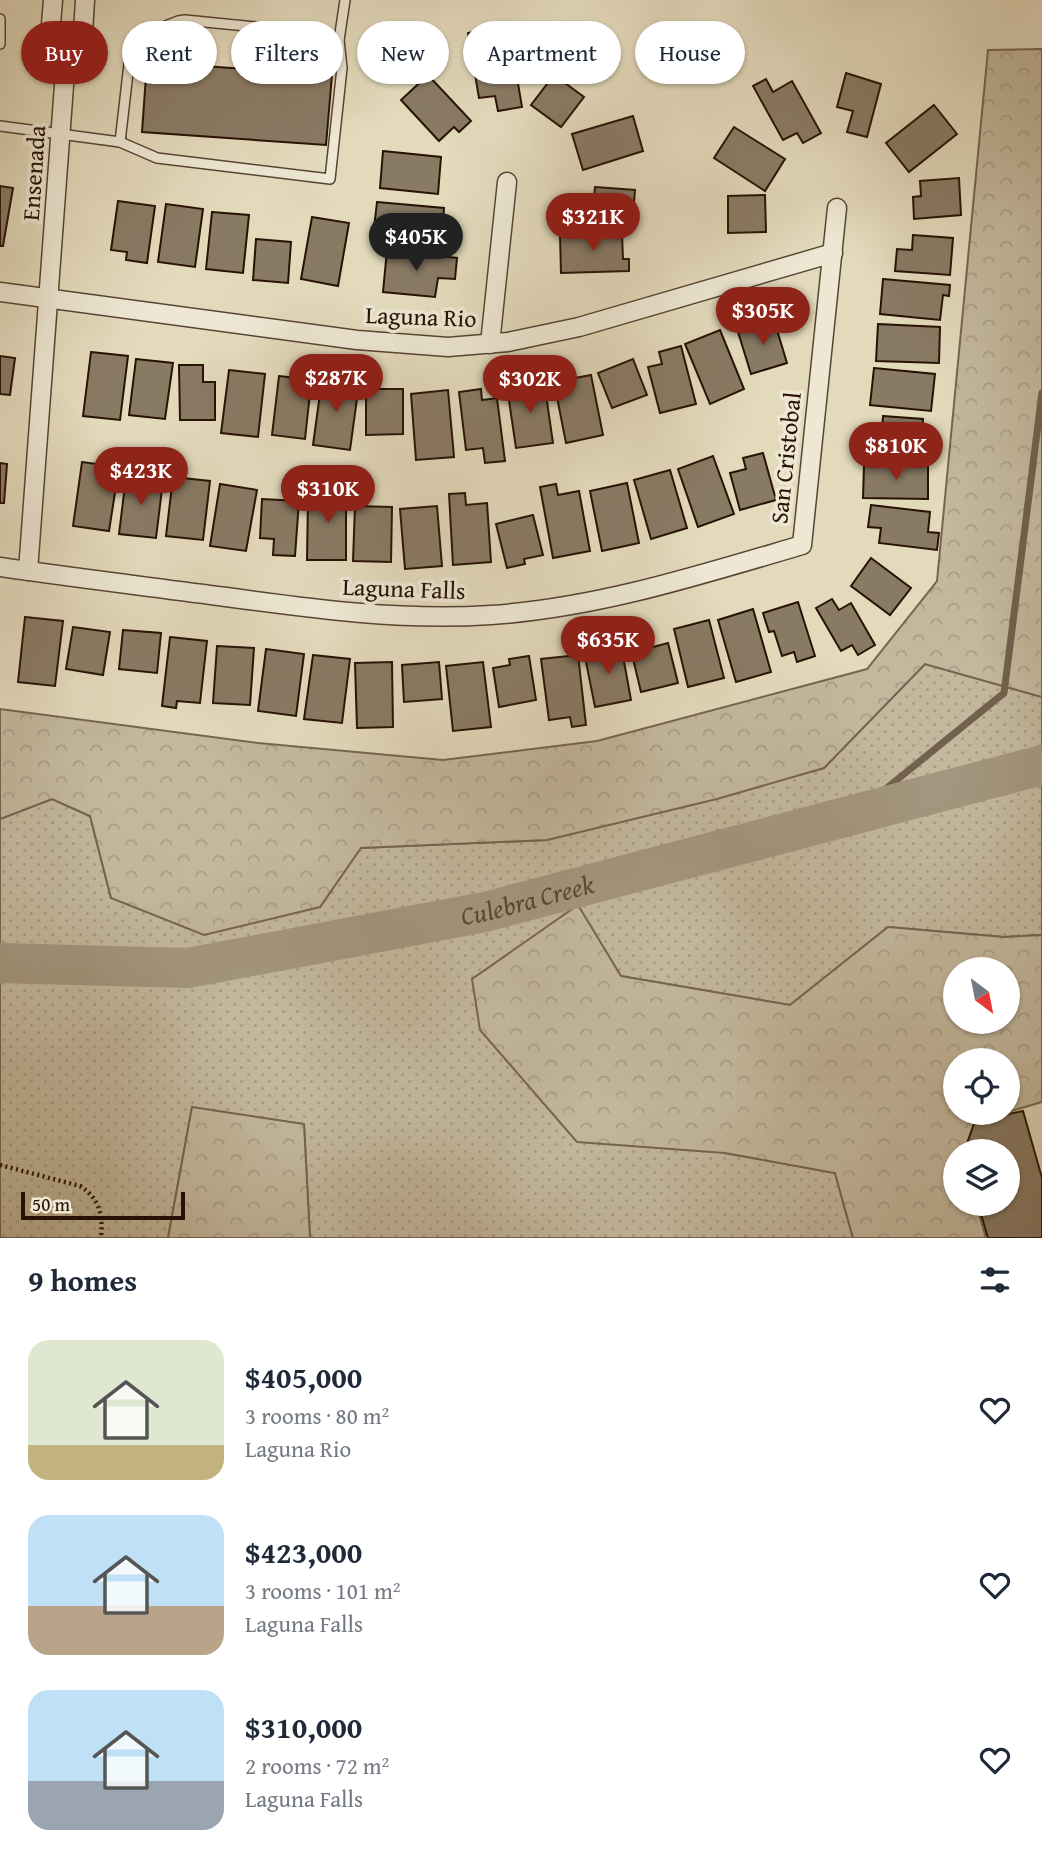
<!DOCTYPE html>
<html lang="en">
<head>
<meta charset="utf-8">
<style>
  :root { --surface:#fff; --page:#f6f6f7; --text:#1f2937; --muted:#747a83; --accent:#8f2418 }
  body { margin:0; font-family:"Gentium Book Plus",serif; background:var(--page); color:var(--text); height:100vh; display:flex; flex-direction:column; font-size:26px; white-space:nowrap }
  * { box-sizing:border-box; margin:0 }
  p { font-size:23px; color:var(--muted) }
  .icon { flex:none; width:38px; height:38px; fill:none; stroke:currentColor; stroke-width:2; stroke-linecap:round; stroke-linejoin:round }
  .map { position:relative; height:1238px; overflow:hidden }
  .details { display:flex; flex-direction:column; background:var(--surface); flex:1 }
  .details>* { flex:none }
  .banner { position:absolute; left:21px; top:21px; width:1001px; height:63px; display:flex; gap:14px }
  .needle { width:46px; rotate:148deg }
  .fabs { position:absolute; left:943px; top:957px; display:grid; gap:14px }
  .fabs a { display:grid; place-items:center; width:77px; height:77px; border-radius:50%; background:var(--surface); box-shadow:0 2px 5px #0004; font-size:35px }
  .scale { position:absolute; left:21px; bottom:18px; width:164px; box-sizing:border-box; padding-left:7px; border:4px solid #281205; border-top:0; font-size:19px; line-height:24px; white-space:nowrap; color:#281205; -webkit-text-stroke:5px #ede7d3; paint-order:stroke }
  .price { position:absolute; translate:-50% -60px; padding:0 16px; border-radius:24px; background:var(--accent); color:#fff; font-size:23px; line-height:46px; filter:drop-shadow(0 2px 4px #0008) }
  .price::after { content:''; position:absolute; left:50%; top:42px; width:21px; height:16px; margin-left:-10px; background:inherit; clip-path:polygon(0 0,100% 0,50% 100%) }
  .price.selected { background:#222; color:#fff }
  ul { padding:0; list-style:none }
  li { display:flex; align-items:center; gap:21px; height:175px; padding:0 28px }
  li span { display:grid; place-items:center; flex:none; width:196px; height:140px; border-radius:21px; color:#555 }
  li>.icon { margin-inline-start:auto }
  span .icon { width:84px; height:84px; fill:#fffc; stroke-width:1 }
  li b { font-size:30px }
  h2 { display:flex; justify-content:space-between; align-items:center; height:84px; padding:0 28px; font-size:30px }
  .tag { padding:0 24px; border-radius:32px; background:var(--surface); box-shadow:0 2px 5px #0004; font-size:24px; line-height:63px }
  .tag.selected { background:var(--accent); color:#fff }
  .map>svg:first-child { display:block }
</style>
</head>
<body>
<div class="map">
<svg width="1042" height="1238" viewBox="0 0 1042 1238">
  <defs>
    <pattern id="grass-dots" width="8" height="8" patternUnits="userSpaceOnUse" patternTransform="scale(1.75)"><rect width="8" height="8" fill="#c3b89d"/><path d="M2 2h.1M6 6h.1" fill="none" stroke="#a89d86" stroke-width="1.8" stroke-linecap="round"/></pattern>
    <pattern id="forest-crowns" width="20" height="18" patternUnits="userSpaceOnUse" patternTransform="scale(1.75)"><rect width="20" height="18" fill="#c3b89d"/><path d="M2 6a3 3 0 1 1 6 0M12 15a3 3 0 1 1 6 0" fill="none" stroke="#a89d86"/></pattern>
  </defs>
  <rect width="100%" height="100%" fill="#e3dabc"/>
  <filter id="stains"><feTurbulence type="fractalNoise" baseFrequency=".00286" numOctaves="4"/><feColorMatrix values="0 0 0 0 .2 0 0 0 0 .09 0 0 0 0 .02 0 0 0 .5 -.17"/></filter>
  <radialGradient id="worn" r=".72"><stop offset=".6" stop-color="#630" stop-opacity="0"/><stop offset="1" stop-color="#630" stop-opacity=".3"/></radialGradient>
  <path fill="url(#grass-dots)" stroke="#766551" stroke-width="2" d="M925,664L1042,697V935L1004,937L888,927L790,1005L621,976L725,1153L835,1173L853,1238H310L304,1124L192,1108L168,1238H0V819L52,799L90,816L111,898L320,907L360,848L547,840L824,768Z"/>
  <g fill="url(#forest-crowns)" stroke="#766551" stroke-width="2" fill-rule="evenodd">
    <path d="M1042,49V697L925,664L824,768L717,799L547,840L361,848L320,907L204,935L111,898L90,816L52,799L0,819V709L258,743L443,760L597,741L867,669L937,581L988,50Z"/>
    <path d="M578,905L621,976L790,1005L888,927L1004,937L1042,935V1102L1008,1112V1060H956V1113H1004L975,1122L964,1151L956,1152V1204H976L986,1238H853L835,1173L725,1153L577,1142L480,1030L472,979ZM956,970H1008V1022H956Z"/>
    <path d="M192,1107L304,1124L310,1238H168Z"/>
  </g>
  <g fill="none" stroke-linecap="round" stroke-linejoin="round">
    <path stroke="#72614e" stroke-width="7" d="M856,813L1004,693L1042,393"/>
    <path stroke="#a3967e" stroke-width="40" id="s1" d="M0,963L188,968L485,912L1042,765"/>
  </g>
  <g fill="#897a64" stroke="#281205" stroke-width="2">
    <path d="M490,29L493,44L511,42L522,107L498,111L495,96L479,98L468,33Z"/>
    <path d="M147,62L332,75L326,145L142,132Z"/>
    <path d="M846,73L881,84L867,137L847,132L853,111L837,107Z"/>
    <path d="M428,75L471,121L459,132L454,127L439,141L401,100Z"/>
    <path d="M554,75L584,97L561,127L531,105Z"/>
    <path d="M766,79L773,92L792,81L821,133L803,143L797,133L783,140L753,86Z"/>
    <path d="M934,105L957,134L909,172L886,143Z"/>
    <path d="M633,116L643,151L583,170L572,134Z"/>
    <path d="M734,127L785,159L765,191L714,158Z"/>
    <path d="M383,151L441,157L438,194L380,188Z"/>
    <path d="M959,178L961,215L914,219L913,197L921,196L920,181Z"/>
    <path d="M0,186L13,188L3,246H0Z"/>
    <path d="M595,187L635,190L632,227L577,222L579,197L594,199Z"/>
    <path d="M765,195L766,232L728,233V196Z"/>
    <path d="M118,201L155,206L147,263L126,260L127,252L111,250Z"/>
    <path d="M377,202L444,208L441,244L373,237Z"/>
    <path d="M166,204L203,209L195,267L158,262Z"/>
    <path d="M212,212L249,215L243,273L206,269Z"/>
    <path d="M312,217L349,223L338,286L301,279Z"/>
    <path d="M622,233L623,259H629V271L561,273L560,235Z"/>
    <path d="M913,235L953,238L950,275L895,271L897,249L912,250Z"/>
    <path d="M256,239L291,242L288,283L253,280Z"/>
    <path d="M387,250L457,258L455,279L438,278L435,297L383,292Z"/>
    <path d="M883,279L950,285L949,296L943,295L940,320L880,314Z"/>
    <path d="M774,320L787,363L751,374L738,332Z"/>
    <path d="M878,324L940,327L939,363L876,361Z"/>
    <path d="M720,330L744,389L710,404L685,344Z"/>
    <path d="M681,346L696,404L660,413L648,367L662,364L659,352Z"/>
    <path d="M91,352L128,356L120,420L83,416Z"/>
    <path d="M0,356L15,358L10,395L0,394Z"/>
    <path d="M136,359L173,363L165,419L129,415Z"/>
    <path d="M633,359L647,395L612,408L598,373Z"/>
    <path d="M179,365H203V382H215V420H180Z"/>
    <path d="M874,368L935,374L931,411L870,405Z"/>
    <path d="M229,370L265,374L258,437L221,433Z"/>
    <path d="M591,375L603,435L566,443L554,382Z"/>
    <path d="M279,376L296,378L295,391L310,393L305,439L272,435Z"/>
    <path d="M322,379L359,384L350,450L313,445Z"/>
    <path d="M544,381L553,443L516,448L507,387Z"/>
    <path d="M366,389H403V434L366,435Z"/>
    <path d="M481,389L482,400L497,398L505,461L485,463L483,448L466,450L459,392Z"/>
    <path d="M448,390L454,457L416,460L411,394Z"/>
    <path d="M883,416L923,419L919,456L865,451L867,430L882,431Z"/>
    <path d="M763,453L776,500L740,510L730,473L746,469L743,458Z"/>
    <path d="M713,456L734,514L698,527L678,469Z"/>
    <path d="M82,462L119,467L109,531L73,526Z"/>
    <path d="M0,463L7,464L4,503H0Z"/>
    <path d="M864,465L928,466V499L863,498Z"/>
    <path d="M670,470L687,528L651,539L634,480Z"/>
    <path d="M126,477L163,481L156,538L119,534Z"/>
    <path d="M173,477L210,481L203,540L166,536Z"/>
    <path d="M627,483L639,543L602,551L590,491Z"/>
    <path d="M220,484L257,490L246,551L210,546Z"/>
    <path d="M346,484V560H307L308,498H324V485Z"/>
    <path d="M556,484L558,495L579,491L590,551L553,558L540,487Z"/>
    <path d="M465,493L466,505L487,503L491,562L453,565L449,494Z"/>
    <path d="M262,499L299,501L295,556L273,555L274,539L260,538Z"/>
    <path d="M871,505L930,512L928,532L939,533L937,550L879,543L881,528L868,527Z"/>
    <path d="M355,506L392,507L391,562L353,561Z"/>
    <path d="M437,506L442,566L405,569L400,509Z"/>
    <path d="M533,515L543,555L524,559L525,564L507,568L496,524Z"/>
    <path d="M871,558L911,588L890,615L851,586Z"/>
    <path d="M832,599L839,610L851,603L875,645L858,655L852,645L841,651L816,608Z"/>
    <path d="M798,602L815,656L797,662L794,652L782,656L774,631L769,632L763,613Z"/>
    <path d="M753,609L771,672L736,682L718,620Z"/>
    <path d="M25,617L63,621L55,686L18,682Z"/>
    <path d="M709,620L724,678L688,687L674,629Z"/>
    <path d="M73,627L110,632L103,675L66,669Z"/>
    <path d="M123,630L161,633L157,673L119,669Z"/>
    <path d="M170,637L207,641L200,703L177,701L176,708L162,706Z"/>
    <path d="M651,637L653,647L668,643L678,683L641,692L629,642Z"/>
    <path d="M621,645L631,700L595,707L584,652Z"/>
    <path d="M217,646L254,648L250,705L213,703Z"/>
    <path d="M266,649L304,654L296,716L258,711Z"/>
    <path d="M313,655L350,659L342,723L304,719Z"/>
    <path d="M578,655L586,725L572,727L570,717L549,720L541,659Z"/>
    <path d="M529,656L536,700L499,707L493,668L510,665L509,659Z"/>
    <path d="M392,662L393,727L357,728L355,663Z"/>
    <path d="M439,662L442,699L404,702L402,665Z"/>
    <path d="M483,662L491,727L453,731L446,666Z"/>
    <path d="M1023,1111L1042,1178V1238H988L978,1204H1008V1152H964L975,1121Z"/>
  </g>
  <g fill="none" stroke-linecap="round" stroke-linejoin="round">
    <defs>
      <g id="lane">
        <path d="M0,19V44"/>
        <path d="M0,126L120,142L129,64L133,52L145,39L163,27L178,21L185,20L298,31L339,40L345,0"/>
        <path d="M120,142L157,158L330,179L342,68L339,40"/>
      </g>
      <g id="street">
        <path d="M53,0L50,36L65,72"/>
        <path d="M0,292L357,340L448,347L508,342L579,327L833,253"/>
        <path d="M490,344L507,182"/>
        <path d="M0,567C75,578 151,587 226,597C314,609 402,621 491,615C597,608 700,575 802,545L837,208"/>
        <path d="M28,571L65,72L83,33L85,0"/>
      </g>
    </defs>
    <use href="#lane" stroke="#574433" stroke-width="12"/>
    <use href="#street" stroke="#574433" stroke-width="21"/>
    <path stroke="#281205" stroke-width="4.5" stroke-dasharray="2 3.5" stroke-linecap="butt" d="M0,1165L80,1186C100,1199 103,1215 101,1238"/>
    <use href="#lane" stroke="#ede7d3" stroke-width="9"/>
    <use href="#street" stroke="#ede7d3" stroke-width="18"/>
  </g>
  <g text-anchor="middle" stroke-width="7" stroke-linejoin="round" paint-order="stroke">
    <g font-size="24" fill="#281205" stroke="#ede7d3">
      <text transform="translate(34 173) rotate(-86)" y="8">Ensenada</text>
      <text transform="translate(421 317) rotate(2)" y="8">Laguna Rio</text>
      <text transform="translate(786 458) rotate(-84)" y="8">San Cristobal</text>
      <text transform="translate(404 589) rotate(2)" y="8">Laguna Falls</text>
    </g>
    <g font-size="26" font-style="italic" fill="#594735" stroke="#ede7d3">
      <text dy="9" stroke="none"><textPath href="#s1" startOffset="534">Culebra Creek</textPath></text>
    </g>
  </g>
  <rect width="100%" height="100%" filter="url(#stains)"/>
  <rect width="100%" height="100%" fill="url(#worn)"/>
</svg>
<div class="fabs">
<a><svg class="needle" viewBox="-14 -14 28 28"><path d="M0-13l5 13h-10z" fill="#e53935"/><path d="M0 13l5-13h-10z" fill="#747a83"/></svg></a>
<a><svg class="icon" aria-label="locate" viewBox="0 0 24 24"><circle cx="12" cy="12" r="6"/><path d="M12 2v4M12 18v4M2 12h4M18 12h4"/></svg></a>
<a><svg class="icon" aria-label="layers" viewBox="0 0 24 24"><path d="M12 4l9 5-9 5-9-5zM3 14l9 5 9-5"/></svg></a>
</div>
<div class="scale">50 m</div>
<b class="price" style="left:593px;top:253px">$321K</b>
<b class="price selected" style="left:416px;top:273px">$405K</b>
<b class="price" style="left:763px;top:347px">$305K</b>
<b class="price" style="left:336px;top:414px">$287K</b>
<b class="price" style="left:530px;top:415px">$302K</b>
<b class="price" style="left:896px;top:482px">$810K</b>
<b class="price" style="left:141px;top:507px">$423K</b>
<b class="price" style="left:328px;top:525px">$310K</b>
<b class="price" style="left:608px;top:676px">$635K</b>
<div class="banner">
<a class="tag selected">Buy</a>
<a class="tag">Rent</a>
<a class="tag">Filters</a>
<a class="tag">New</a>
<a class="tag">Apartment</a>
<a class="tag">House</a>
</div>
</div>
<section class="details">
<h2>9 homes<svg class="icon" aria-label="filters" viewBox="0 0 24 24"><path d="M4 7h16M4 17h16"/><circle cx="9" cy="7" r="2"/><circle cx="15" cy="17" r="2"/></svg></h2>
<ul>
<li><span style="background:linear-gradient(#dfe7d0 75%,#c2b280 0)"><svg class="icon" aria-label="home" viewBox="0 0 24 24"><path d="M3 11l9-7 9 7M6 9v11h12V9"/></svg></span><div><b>$405,000</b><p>3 rooms · 80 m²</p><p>Laguna Rio</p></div><svg class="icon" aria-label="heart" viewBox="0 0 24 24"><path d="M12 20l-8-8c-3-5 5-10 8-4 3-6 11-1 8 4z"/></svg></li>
<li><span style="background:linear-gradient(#bfe0f5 65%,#b9a48a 0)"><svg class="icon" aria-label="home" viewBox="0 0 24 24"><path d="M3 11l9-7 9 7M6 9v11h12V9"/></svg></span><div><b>$423,000</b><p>3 rooms · 101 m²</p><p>Laguna Falls</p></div><svg class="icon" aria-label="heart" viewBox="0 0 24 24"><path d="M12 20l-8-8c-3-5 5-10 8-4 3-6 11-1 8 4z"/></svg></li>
<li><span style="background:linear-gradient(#bfe0f5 65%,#9aa5b1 0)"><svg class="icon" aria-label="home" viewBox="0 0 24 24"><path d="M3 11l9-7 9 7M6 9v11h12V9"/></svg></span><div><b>$310,000</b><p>2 rooms · 72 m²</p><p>Laguna Falls</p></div><svg class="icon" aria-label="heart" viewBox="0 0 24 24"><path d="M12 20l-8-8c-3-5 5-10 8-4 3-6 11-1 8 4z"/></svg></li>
</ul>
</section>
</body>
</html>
